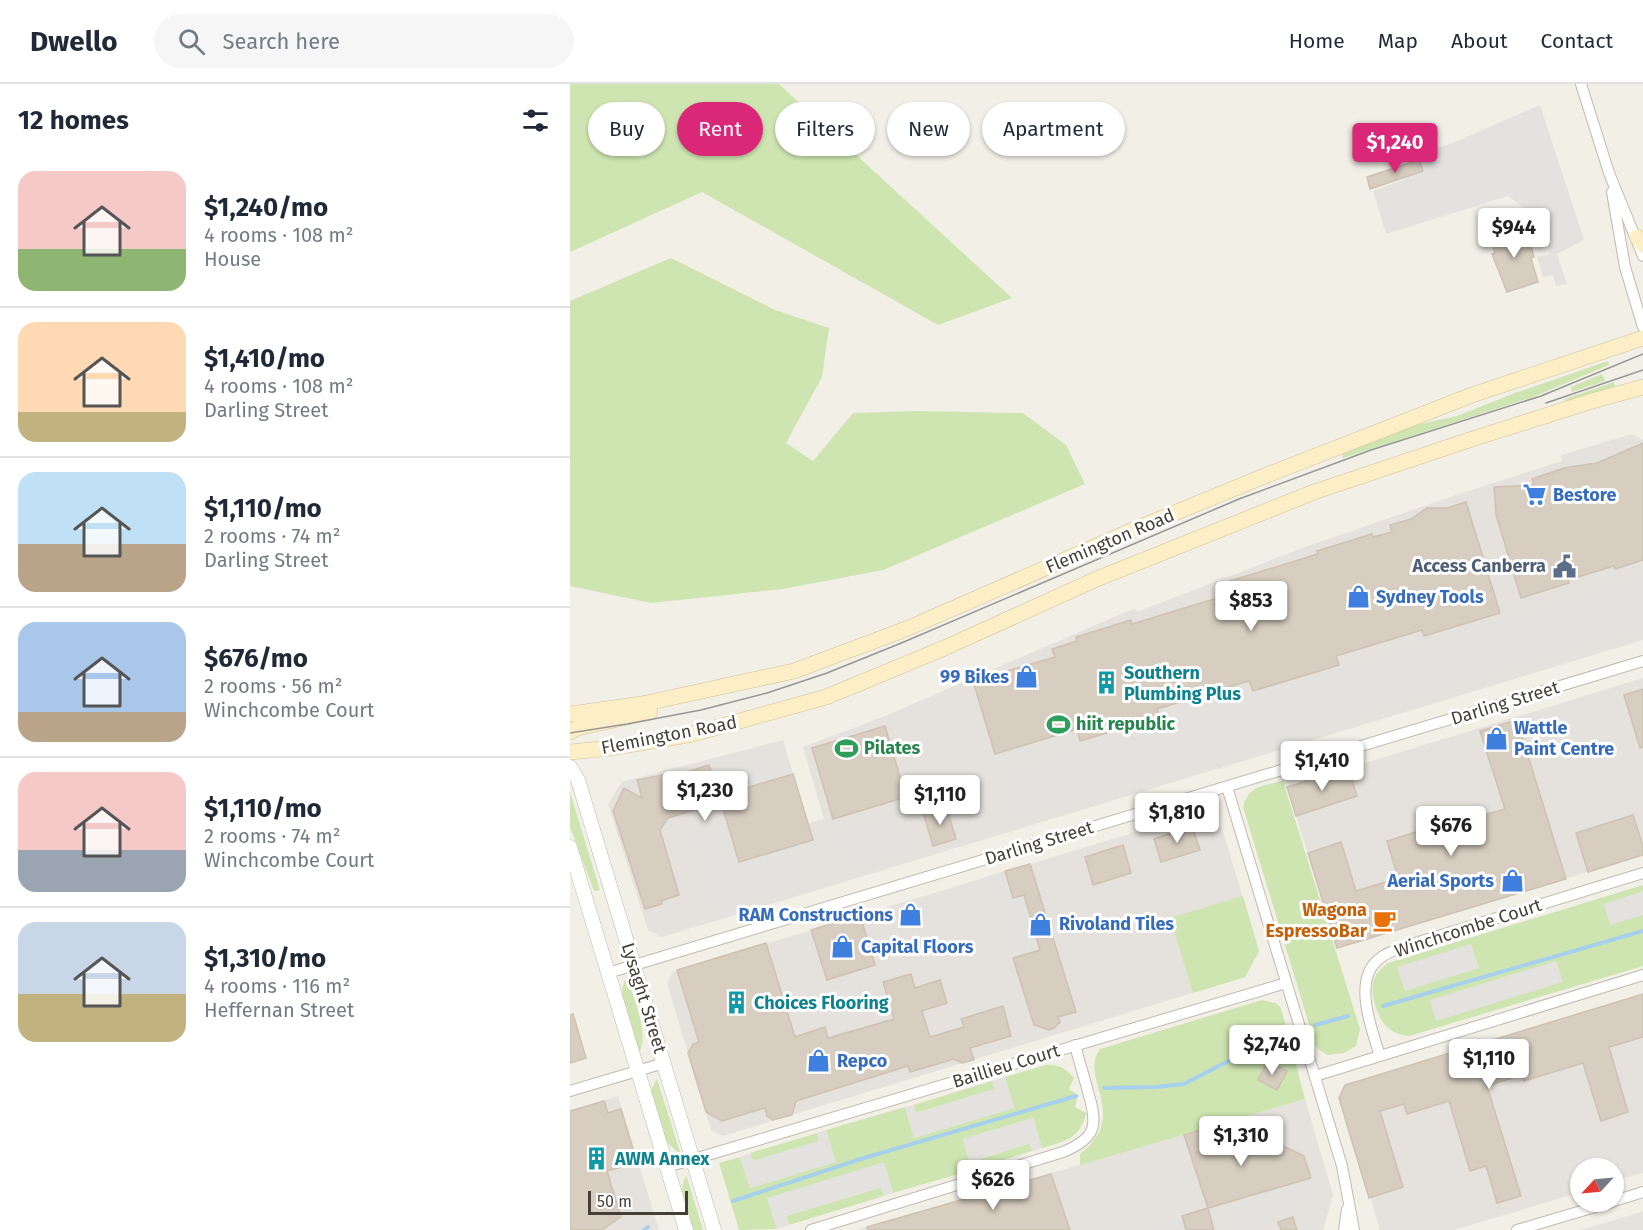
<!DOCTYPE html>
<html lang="en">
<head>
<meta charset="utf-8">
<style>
  :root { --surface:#fff; --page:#f6f6f7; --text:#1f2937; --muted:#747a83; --line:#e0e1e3; --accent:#db2777 }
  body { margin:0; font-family:"Fira Sans",sans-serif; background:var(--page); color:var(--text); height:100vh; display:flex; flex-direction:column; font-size:22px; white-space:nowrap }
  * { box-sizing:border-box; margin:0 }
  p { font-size:20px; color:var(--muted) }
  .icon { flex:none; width:33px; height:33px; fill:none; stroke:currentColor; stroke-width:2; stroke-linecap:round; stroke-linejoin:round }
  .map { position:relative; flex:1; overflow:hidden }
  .side { display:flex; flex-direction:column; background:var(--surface); width:570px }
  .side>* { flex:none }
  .guide { position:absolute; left:18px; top:18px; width:570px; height:54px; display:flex; gap:12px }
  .needle { width:39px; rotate:244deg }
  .buttons { position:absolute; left:1000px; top:1074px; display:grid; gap:12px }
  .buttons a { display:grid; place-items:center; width:54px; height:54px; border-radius:50%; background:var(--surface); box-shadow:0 2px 4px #0004; font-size:30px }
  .scale { position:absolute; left:18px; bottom:15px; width:100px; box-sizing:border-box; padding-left:6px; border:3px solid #453f36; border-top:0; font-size:16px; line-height:21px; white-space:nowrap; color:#453f36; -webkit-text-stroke:4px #fff; paint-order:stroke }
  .price { position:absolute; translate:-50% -51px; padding:0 14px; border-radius:6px; background:#fff; color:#222; font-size:20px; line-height:39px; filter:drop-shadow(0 2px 3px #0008) }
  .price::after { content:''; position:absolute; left:50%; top:36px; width:18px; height:14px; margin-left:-9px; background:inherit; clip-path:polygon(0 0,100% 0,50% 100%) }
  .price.selected { background:var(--accent); color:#fff }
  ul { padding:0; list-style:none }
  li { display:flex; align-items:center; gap:18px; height:150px; padding:0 18px }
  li+li { border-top:2px solid var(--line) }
  li span { display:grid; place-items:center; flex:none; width:168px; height:120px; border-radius:18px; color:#555 }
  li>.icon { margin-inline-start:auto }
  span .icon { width:72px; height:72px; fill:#fffc; stroke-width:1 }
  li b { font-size:26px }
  h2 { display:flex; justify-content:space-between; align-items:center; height:72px; padding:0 18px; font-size:26px }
  .pill { padding:0 21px; border-radius:27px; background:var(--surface); box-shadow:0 2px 4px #0004; font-size:21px; line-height:54px }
  .pill.selected { background:var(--accent); color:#fff }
  header { display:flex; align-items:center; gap:36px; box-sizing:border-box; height:84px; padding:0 30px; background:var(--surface); border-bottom:2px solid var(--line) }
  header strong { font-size:28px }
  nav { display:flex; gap:33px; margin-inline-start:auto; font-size:21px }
  .search { width:420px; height:54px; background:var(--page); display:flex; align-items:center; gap:15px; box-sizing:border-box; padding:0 21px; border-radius:33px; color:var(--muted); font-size:22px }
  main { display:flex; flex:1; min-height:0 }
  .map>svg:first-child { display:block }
</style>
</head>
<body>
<header>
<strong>Dwello</strong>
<div class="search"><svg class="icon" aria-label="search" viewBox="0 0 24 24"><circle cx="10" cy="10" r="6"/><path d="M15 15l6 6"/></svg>Search here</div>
<nav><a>Home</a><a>Map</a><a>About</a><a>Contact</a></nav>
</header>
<main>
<section class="side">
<h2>12 homes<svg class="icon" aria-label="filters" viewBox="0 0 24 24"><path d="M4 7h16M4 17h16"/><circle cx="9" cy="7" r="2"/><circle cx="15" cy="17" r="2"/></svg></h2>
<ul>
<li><span style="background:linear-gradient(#f6c9c9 65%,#8fb573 0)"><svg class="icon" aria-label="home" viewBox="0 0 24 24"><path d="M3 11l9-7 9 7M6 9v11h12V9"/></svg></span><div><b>$1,240/mo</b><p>4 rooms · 108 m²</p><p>House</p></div></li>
<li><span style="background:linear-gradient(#ffd9b3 75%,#c2b280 0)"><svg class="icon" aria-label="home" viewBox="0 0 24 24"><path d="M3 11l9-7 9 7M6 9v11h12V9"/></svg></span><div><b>$1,410/mo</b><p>4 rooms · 108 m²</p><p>Darling Street</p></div></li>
<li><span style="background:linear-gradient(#bfe0f5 60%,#b9a48a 0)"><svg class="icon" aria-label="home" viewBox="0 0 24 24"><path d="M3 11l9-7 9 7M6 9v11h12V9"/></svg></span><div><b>$1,110/mo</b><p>2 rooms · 74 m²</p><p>Darling Street</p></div></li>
<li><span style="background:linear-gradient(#a9c7e8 75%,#b9a48a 0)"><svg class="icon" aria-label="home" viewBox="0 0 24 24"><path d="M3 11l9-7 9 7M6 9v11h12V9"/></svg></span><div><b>$676/mo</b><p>2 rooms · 56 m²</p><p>Winchcombe Court</p></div></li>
<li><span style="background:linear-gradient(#f6c9c9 65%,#9aa5b1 0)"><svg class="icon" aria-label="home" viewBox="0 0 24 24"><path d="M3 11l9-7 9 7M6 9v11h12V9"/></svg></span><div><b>$1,110/mo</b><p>2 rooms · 74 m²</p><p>Winchcombe Court</p></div></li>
<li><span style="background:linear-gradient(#c9d6e8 60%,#c2b280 0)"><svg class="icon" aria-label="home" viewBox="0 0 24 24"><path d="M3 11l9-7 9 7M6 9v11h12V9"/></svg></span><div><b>$1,310/mo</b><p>4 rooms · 116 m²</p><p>Heffernan Street</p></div></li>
</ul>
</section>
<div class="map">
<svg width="1073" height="1146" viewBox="0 0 1073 1146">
  <rect width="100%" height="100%" fill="#f2efe7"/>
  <g fill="#e5e1dc">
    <path d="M1062,350L1073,356V556L92,853L78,846L38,720L52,698L213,656L238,739L254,735L233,663L315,632L565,524L567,528L735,463L895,408L992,377L991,371Z"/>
    <path d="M1073,594V771L767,864L717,703Z"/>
    <path d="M625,730L652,744L689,867L675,893L153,1052L141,1046L97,899L103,888Z"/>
    <path d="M1073,910V1089L1044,1097V1084H1011V1108L884,1146H810L770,1012L776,1000Z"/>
    <path d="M48,1012L89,1146H0V1027Z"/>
    <path d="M735,1015L763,1111L753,1146H287Z"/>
    <path d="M1073,1127V1146H1010L1058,1132Z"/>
  </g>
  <g fill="#cee5b2">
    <path d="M0,0H209L442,214L368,241L132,108L0,168Z"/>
    <path d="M101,174L205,226L259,244L252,293L216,359L243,377L283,329L347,327L453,329L496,361L515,400L313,486L213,505L81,519L0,502V217Z"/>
    <path d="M1038,277L1039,281L963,313L773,374L772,370L845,341L887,332L945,309Z"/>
    <path d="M1032,290L1035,297L1002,308L1001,303Z"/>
    <path d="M1044,298L1045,302L1040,304L996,318L995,315Z"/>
    <path d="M713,697L790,945L786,962L774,969L757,971L746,963L673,723C679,701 693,702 713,697Z"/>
    <path d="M0,708L30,806L24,807L0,743Z"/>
    <path d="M1073,801V882L839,952C821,950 812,942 806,924C800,904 800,892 818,879Z"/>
    <path d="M673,812L689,867L675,893L623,909L600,834Z"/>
    <path d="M57,893C63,913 80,950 69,969C63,950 43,910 57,893Z"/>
    <path d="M692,916L706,919L711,924L735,1015L510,1081V1070C561,1031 508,994 530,965Z"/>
    <path d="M476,981C489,980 496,985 504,994L499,1005L505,1009L507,1016L505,1023L516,1029C511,1054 494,1058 472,1064L463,1034L393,1055L402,1086L323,1109L314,1079L198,1115L207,1145L169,1146L149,1079L170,1073L180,1104L265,1078L256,1046L335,1023L344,1054L444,1024L435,993Z"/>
    <path d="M87,995L110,1068L108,1069L96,1057L81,1011L82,1004Z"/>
    <path d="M422,997L425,1005L346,1029L343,1021Z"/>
    <path d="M247,1049L249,1057L183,1077L180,1069Z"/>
    <path d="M460,1059L462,1067L413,1082L410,1075Z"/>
    <path d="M116,1092L117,1094L133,1146H123L121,1143C116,1127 107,1108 116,1092Z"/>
    <path d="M312,1103L314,1112L219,1141L216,1132Z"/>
  </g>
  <g fill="#e4e2df">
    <path d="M970,21L1014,156L987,170L997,200L986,202L983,191L973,193L967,173L980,170L968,134L938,112L816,150L803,107L835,95L829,75L880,60Z"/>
    <path d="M1073,490V546L444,740L428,688Z"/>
    <path d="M206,669L219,709L163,726L151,685Z"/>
    <path d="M331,727L345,769L273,790L259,749Z"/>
    <path d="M157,738L170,778L232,759L245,800L182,819L184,825L142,838L116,751Z"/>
    <path d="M435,787L454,811L470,866L443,874L418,792Z"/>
    <path d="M1073,807V831L1040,841L1034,820Z"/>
    <path d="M901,860L909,884L835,907L827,883Z"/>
    <path d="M986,877L993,898L866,937L860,916Z"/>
    <path d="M435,993L444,1024L344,1054L335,1023L343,1021L347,1029L424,1005L422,997Z"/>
    <path d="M463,1034L472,1064L462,1067L459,1059L411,1074L413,1082L402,1086L393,1055Z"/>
    <path d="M256,1046L266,1078L180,1104L170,1073L180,1069L183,1077L249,1057L247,1049Z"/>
    <path d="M314,1078L323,1109L314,1112L311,1103L216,1132L219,1141L207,1145L197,1114Z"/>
    <path d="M751,1094L756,1109L733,1116L742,1146H727L723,1133L688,1146H663L656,1123Z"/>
    <path d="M612,1132L616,1146H565Z"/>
  </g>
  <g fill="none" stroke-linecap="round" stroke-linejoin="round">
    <g stroke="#a6d0ec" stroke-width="4">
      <path d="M813,922L1073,847"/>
      <path d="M745,941L778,932"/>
      <path d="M534,1004L586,1003L614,1000L709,951"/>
      <path d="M163,1117L294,1074L506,1012"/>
      <path d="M74,1146L78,1143"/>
    </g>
  </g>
  <g fill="#d7cdc0" stroke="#cec2b1" stroke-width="1.5">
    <path d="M849,76L853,87L800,105L797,93Z"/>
    <path d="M951,142L958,164L961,163L964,173L961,174L968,198L937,208L922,170L925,169L919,152Z"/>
    <path d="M1073,359V476L1045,485L1044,482L998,496L999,499L951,514L926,430L924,403L964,401L962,395L994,384L1027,379Z"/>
    <path d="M896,418L930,529L854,552L852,546L766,572L769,581L683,607L679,597L587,625L590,633L510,657L507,645L425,670L403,597L485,573L482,565L507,557L506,553L561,536L562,540L654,512L650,500L748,470L747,467L802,450L803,453L822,448L820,441L841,435L857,424H877Z"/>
    <path d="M1073,605V663L1070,664L1054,611Z"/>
    <path d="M947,636L996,795L767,864L738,769L771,758L786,807L828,794L817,757L895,733L896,736L935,725L910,647Z"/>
    <path d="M315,642L336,713L263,735L242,664Z"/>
    <path d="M139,681L151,716L149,712L223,690L243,756L169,778L151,718L98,734L90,746L109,811L91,817L92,820L75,825L43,727L54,704L72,714L67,696L107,688L108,691Z"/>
    <path d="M778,684L787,712L726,732L717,703Z"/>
    <path d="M376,721L386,755L363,762L353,728Z"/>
    <path d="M1063,731L1073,762V771L1018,788L1006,749Z"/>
    <path d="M622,742L630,766L591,778L584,755Z"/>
    <path d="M553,761L561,789L523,801L515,773Z"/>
    <path d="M460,780L506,928L488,933L490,938L484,944L479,946L464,941L443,874L470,866L454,811L443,814L435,787Z"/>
    <path d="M290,831L305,881L257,896L241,846Z"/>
    <path d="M196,859L225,953L255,943L258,954L324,935L313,898L341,890L345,904L370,896L377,919L352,927L360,953L394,943L391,935L433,922L441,952L400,964L404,976L392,979L384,975L340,988L338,982L226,1017L222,1031L203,1036L197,1032L195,1024L152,1037L136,1028L118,969L123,960L129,958L107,886Z"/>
    <path d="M1073,910V953L1039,963L1058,1028L1031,1037L1013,979L954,997L952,991L917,1002L951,1112L927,1119L916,1082L900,1087L879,1017L837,1030L834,1020L810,1027L833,1103L799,1114L769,1014L775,1001Z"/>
    <path d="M3,930L16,974L0,979V931Z"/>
    <path d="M698,977L717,987L707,1006L688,996Z"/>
    <path d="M34,1017L38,1029L51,1025L63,1065L51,1069L55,1082L37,1087L51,1133L32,1146H0V1027Z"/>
    <path d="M654,1039L666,1076L694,1068L701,1056L734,1072L741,1094L638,1124L614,1051Z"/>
    <path d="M481,1090L500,1146H298L297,1143Z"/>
    <path d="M638,1124L644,1146H616L612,1132Z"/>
    <path d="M723,1133L727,1146H711L708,1138Z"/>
  </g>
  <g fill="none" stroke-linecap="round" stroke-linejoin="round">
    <defs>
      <g id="minor">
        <path d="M1011,0L1039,89L1073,172"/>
        <path d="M1042,108L1055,183L1073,243"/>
        <path d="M657,703L772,1082L784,1146"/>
        <path d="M38,889L1073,577"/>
        <path d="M810,972C802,946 782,896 809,875C818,867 831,864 842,860L1073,789"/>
        <path d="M745,992L1073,891"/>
        <path d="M0,1007L94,979"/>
        <path d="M97,1083L716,899"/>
        <path d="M1044,1117L1073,1108"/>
        <path d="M241,1146L493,1068C527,1054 528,1041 518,1008C514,992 509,977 505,961"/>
        <path d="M774,1146L777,1125"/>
        <path d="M947,1146L1042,1118"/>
      </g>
      <g id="tertiary">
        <path d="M0,683L8,696L144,1146"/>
        <path d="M0,763L116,1146"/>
      </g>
      <g id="secondary">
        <path d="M1067,153L1073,161"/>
        <path d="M0,630L72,620L224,587L336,545L558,448L697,391L902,311L1073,254"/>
        <path d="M0,648L7,644L80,628"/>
        <path d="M0,668L40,664L123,650L256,613L372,565L529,494L744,408L899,356L1022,317L1073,303"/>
      </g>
    </defs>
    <use href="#minor" stroke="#c0b9ad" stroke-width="12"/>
    <use href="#tertiary" stroke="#c0b9ad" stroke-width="15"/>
    <use href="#secondary" stroke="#d0c198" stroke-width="16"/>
    <use href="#minor" stroke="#fff" stroke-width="10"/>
    <use href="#tertiary" stroke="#fff" stroke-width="14"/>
    <use href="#secondary" stroke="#fcefc8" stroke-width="15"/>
    <g stroke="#969696" stroke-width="1.5">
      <path d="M976,319L1073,286"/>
      <path d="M0,649L57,640L131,626L197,609L257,589L329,560L669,415L801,366L971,312L1073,270"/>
    </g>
  </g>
  <defs>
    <symbol id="supermarket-bare" viewBox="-9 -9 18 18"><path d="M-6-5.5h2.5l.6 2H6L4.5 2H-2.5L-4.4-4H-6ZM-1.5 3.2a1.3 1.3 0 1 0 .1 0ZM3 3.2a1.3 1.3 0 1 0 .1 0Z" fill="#3f7fe0" stroke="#fff" stroke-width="2.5" paint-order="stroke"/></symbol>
    <symbol id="civic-bare" viewBox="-9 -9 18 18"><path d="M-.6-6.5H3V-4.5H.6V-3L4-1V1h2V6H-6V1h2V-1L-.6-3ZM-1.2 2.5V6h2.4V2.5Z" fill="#5c6f8a" stroke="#fff" stroke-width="2.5" paint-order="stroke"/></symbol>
    <symbol id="shop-bare" viewBox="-9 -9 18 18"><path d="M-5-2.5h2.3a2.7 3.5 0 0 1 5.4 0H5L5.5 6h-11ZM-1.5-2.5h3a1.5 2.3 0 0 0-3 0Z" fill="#3f7fe0" stroke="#fff" stroke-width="2.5" paint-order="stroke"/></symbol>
    <symbol id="building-bare" viewBox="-9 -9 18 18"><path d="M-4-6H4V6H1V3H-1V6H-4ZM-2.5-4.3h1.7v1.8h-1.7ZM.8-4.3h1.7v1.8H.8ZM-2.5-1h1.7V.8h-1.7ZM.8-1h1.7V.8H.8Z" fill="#0f9aa8" stroke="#fff" stroke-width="2.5" paint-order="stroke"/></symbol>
    <symbol id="stadium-bare" viewBox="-9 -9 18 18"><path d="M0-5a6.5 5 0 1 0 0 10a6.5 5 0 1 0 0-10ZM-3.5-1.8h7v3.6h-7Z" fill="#2e9e5b" stroke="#fff" stroke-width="2.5" paint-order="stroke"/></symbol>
    <symbol id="cafe-bare" viewBox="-9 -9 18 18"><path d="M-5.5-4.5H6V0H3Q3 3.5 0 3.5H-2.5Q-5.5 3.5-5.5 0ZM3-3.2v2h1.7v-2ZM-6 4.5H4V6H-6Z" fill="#e8710a" stroke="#fff" stroke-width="2.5" paint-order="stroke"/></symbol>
  </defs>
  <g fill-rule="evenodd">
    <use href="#supermarket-bare" x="948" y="394" width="33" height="33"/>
    <use href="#civic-bare" x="978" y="466" width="33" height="33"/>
    <use href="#shop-bare" x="772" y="496" width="33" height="33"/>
    <use href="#shop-bare" x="440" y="576" width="33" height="33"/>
    <use href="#building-bare" x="520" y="582" width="33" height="33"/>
    <use href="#stadium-bare" x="472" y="624" width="33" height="33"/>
    <use href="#shop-bare" x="910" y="638" width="33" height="33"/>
    <use href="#stadium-bare" x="260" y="648" width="33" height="33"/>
    <use href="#shop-bare" x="926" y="780" width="33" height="33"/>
    <use href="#shop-bare" x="324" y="814" width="33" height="33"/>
    <use href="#cafe-bare" x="798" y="820" width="33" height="33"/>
    <use href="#shop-bare" x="454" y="824" width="33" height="33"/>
    <use href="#shop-bare" x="256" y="846" width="33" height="33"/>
    <use href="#building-bare" x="150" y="902" width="33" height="33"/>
    <use href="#shop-bare" x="232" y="960" width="33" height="33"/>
    <use href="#building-bare" x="10" y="1058" width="33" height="33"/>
  </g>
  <g text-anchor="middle" stroke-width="6" stroke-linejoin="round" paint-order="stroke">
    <g font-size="18" font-weight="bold" fill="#366cbe" stroke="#fff" text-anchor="start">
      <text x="983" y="417">Bestore</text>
      <text x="806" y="519">Sydney Tools</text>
      <text x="439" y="599" text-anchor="end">99 Bikes</text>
      <text x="944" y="650">Wattle<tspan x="944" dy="21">Paint Centre</tspan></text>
      <text x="924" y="803" text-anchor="end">Aerial Sports</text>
      <text x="323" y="837" text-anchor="end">RAM Constructions</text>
      <text x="489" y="846">Rivoland Tiles</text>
      <text x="291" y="869">Capital Floors</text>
      <text x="267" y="983">Repco</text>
    </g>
    <g font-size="18" fill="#453f36" stroke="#fff">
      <text transform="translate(540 457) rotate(-23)" y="6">Flemington Road</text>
      <text transform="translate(935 619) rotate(-17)" y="6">Darling Street</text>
      <text transform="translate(99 651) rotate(-11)" y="6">Flemington Road</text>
      <text transform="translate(469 759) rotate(-17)" y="6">Darling Street</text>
      <text transform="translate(898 844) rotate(-18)" y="6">Winchcombe Court</text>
      <text transform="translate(74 914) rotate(73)" y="6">Lysaght Street</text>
      <text transform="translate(436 982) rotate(-17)" y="6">Baillieu Court</text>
    </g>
    <g font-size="18" font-weight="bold" fill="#4e5e75" stroke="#fff" text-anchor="end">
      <text x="976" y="488">Access Canberra</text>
    </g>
    <g font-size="18" font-weight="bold" fill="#0d838f" stroke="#fff" text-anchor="start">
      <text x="554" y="595">Southern<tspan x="554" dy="21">Plumbing Plus</tspan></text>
      <text x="184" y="925">Choices Flooring</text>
      <text x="45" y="1081">AWM Annex</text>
    </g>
    <g font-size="18" font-weight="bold" fill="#27864d" stroke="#fff" text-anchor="start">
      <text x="506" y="646">hiit republic</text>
      <text x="294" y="670">Pilates</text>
    </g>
    <g font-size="18" font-weight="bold" fill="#c56008" stroke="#fff" text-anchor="end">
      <text x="797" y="832">Wagona<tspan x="797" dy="21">EspressoBar</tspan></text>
    </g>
  </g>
</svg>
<div class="buttons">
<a><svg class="needle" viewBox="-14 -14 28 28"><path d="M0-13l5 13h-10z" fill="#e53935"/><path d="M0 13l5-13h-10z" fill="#747a83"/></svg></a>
</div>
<div class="scale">50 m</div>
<b class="price selected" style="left:825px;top:90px">$1,240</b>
<b class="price" style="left:944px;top:175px">$944</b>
<b class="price" style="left:681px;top:548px">$853</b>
<b class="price" style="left:752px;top:708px">$1,410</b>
<b class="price" style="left:135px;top:738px">$1,230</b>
<b class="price" style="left:370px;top:742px">$1,110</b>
<b class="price" style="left:607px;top:760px">$1,810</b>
<b class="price" style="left:881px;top:773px">$676</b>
<b class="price" style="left:702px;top:992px">$2,740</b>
<b class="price" style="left:919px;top:1006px">$1,110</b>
<b class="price" style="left:671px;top:1083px">$1,310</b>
<b class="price" style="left:423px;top:1127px">$626</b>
<div class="guide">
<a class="pill">Buy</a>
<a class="pill selected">Rent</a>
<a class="pill">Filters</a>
<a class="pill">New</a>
<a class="pill">Apartment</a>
</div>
</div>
</main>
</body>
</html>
